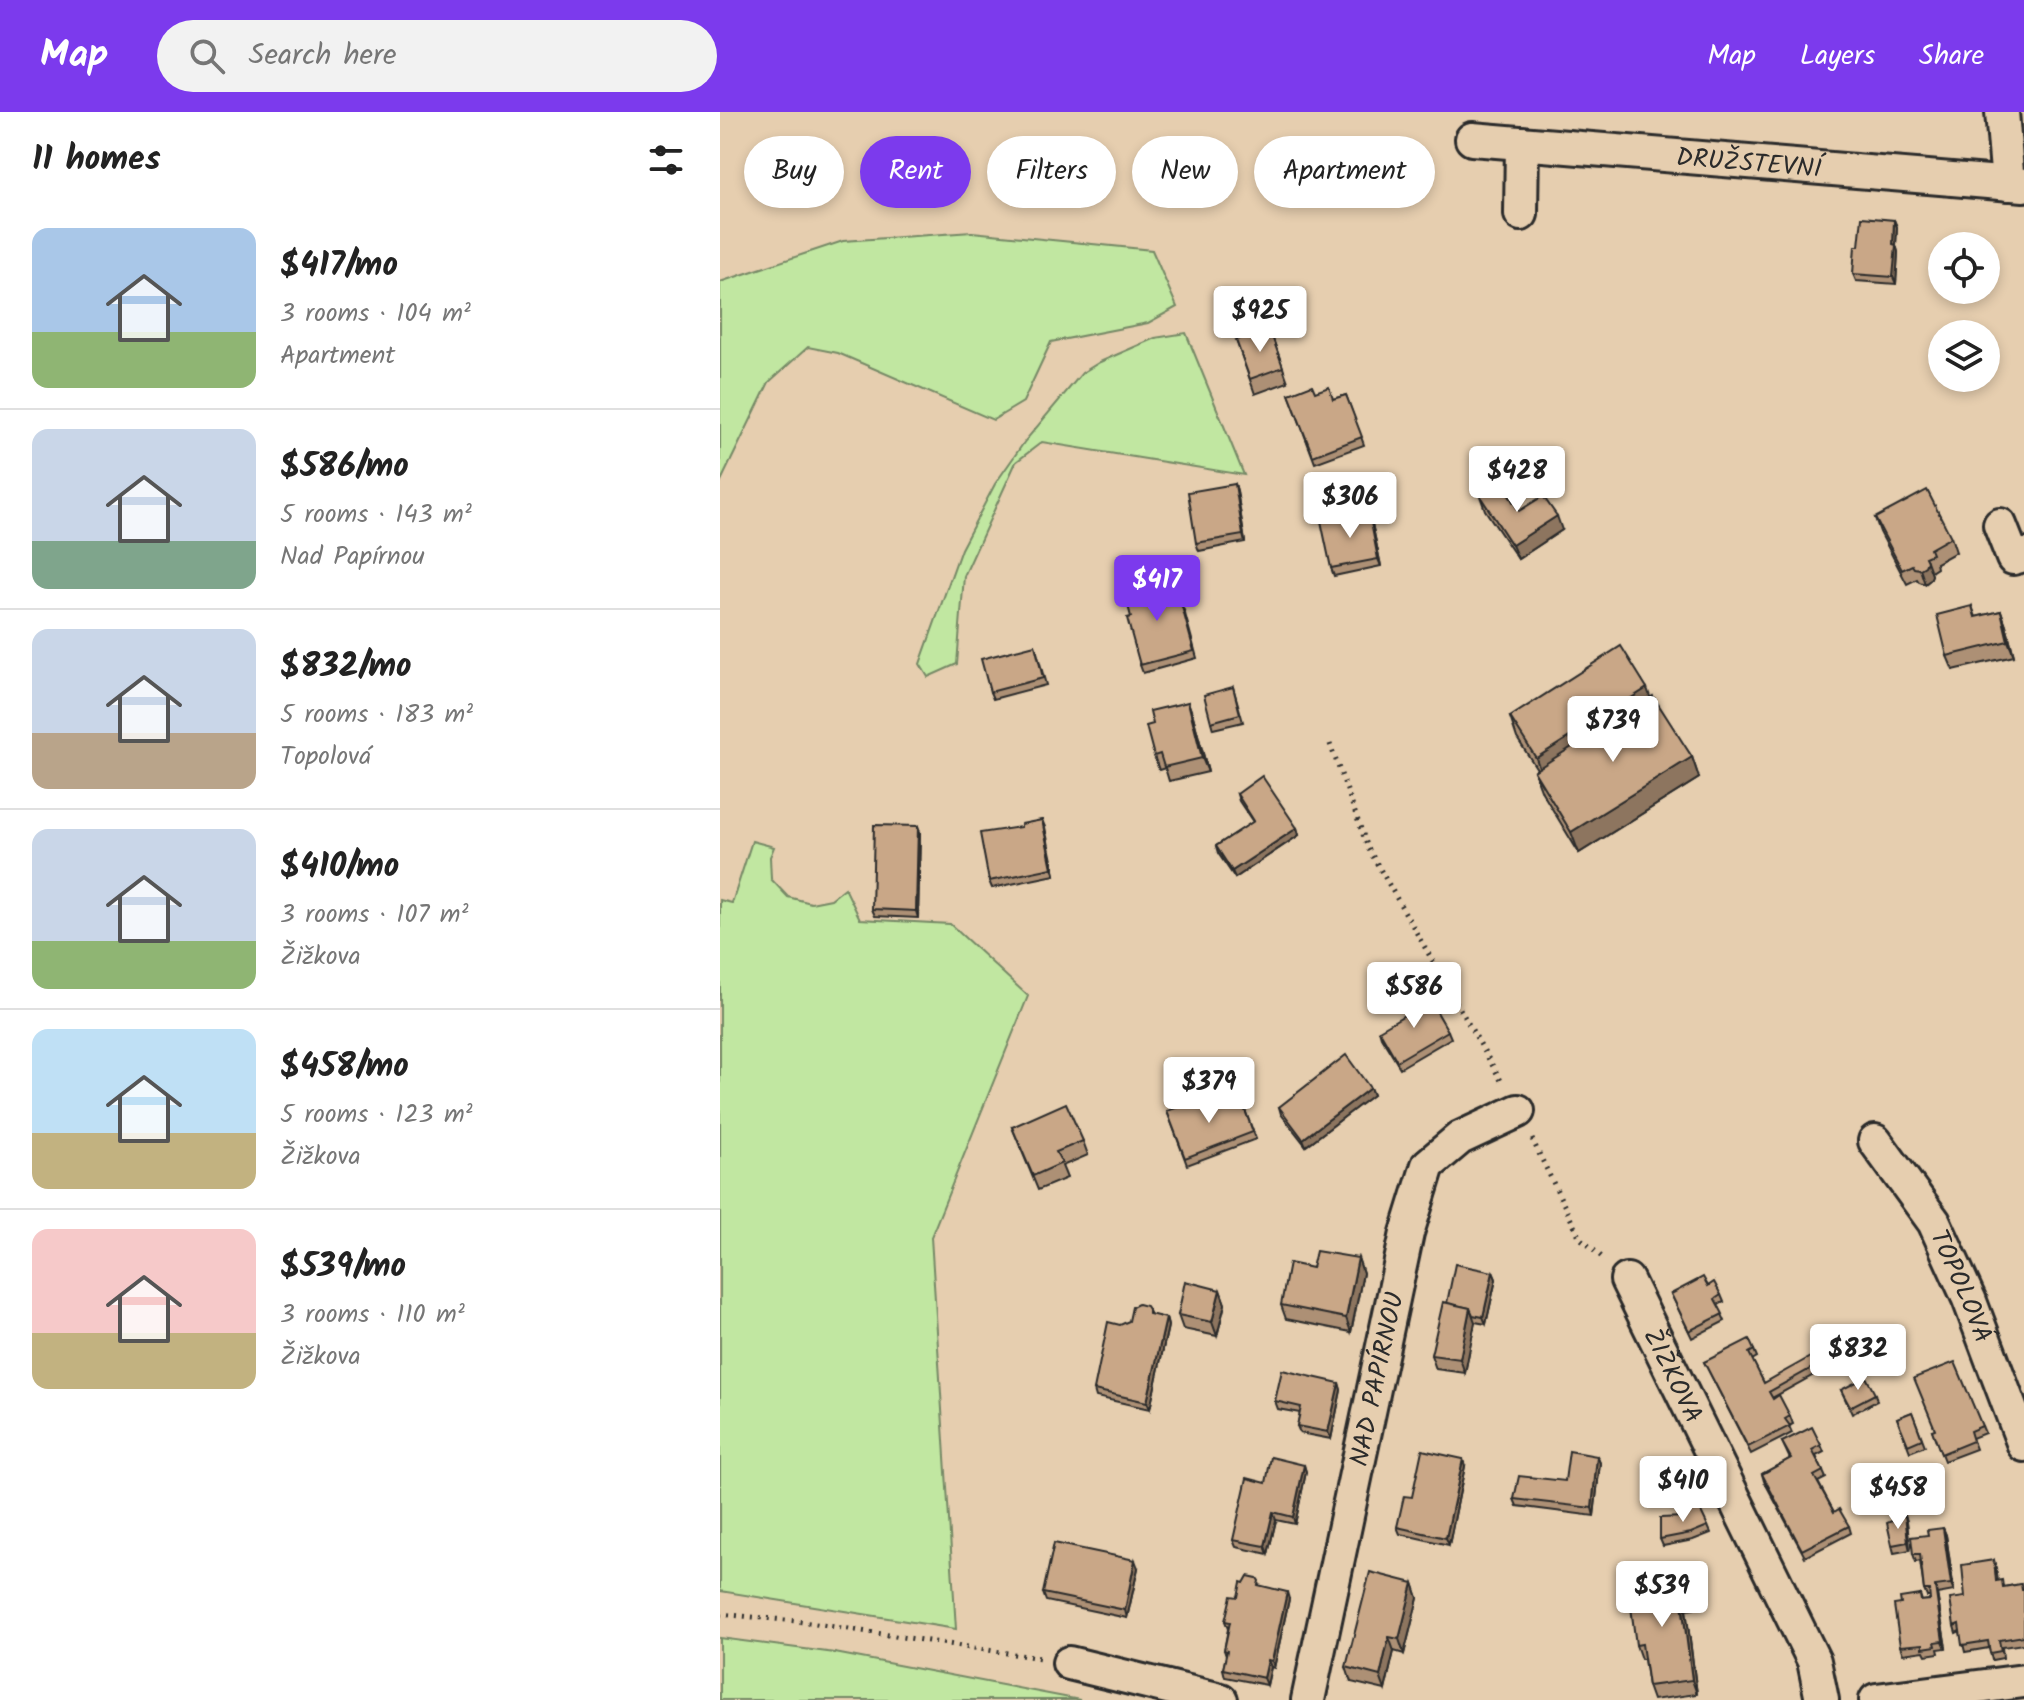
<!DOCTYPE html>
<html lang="en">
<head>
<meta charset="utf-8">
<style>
  :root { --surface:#fff; --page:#f2f2f2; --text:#222; --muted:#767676; --line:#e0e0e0; --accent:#7c3aed }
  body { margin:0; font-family:Kalam,sans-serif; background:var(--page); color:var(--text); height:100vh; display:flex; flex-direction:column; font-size:30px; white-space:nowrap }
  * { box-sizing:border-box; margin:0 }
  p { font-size:26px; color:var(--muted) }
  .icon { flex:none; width:44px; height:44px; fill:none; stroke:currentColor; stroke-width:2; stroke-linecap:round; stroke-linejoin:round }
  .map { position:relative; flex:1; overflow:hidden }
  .panel { display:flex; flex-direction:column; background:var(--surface); width:720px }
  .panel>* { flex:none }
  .top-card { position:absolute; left:24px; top:24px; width:760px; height:72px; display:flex; gap:16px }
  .controls { position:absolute; left:1208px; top:120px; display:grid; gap:16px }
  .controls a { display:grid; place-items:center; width:72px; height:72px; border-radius:50%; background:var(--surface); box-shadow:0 4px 12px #0003; font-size:40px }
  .price { position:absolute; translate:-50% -68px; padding:0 18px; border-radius:8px; background:#fff; color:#222; font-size:26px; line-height:52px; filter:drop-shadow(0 2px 4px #0008) }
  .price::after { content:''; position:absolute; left:50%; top:48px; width:24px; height:18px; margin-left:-12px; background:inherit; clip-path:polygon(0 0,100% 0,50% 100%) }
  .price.active { background:var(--accent); color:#fff }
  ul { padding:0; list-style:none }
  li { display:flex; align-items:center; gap:24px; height:200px; padding:0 32px }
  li+li { border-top:2px solid var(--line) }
  li span { display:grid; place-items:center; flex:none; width:224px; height:160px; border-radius:16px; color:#555 }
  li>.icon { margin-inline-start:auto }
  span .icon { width:96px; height:96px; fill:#fffc; stroke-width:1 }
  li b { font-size:34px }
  h2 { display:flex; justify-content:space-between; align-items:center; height:96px; padding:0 32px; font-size:34px }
  .tag { padding:0 28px; border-radius:36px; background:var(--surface); box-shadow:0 4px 12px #0003; font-size:28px; line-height:72px }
  .tag.active { background:var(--accent); color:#fff }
  header { display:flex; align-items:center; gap:48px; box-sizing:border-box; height:112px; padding:0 40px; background:var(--accent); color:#fff }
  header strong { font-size:38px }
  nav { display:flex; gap:44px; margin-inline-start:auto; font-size:28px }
  .search { width:560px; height:72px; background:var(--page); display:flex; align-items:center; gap:20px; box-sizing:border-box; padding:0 28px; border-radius:44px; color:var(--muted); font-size:30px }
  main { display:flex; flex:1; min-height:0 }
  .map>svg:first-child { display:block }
</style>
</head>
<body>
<header>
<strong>Map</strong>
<div class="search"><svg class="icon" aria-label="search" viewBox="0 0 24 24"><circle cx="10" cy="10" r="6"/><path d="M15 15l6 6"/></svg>Search here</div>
<nav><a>Map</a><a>Layers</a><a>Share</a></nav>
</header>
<main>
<section class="panel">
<h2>11 homes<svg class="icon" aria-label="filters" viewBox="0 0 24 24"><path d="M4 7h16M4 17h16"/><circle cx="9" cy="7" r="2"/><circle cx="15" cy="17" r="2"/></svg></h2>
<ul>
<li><span style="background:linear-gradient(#a9c7e8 65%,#8fb573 0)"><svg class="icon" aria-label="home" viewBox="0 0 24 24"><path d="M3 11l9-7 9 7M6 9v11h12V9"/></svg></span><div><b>$417/mo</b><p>3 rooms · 104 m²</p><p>Apartment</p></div></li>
<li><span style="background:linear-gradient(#c9d6e8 70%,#7fa58c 0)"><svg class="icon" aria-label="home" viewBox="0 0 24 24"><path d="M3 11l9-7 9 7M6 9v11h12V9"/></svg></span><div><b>$586/mo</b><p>5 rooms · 143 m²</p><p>Nad Papírnou</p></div></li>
<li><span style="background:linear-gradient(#c9d6e8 65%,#b9a48a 0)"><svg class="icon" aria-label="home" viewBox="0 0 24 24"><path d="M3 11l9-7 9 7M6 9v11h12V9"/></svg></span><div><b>$832/mo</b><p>5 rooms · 183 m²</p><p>Topolová</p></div></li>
<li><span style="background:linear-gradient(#c9d6e8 70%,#8fb573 0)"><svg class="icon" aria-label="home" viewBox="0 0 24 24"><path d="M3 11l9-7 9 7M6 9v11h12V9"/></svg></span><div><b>$410/mo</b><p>3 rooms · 107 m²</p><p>Žižkova</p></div></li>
<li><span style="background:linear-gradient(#bfe0f5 65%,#c2b280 0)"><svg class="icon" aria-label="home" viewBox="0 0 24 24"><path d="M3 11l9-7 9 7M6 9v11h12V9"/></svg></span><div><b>$458/mo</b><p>5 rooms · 123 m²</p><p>Žižkova</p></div></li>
<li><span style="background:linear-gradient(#f6c9c9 65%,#c2b280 0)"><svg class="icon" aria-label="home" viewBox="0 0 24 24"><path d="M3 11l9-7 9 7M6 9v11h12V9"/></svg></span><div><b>$539/mo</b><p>3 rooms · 110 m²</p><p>Žižkova</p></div></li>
</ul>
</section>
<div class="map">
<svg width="1304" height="1588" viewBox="0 0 1304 1588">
  <rect width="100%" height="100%" fill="#e6ceaf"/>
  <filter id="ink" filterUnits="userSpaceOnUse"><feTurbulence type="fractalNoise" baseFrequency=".0125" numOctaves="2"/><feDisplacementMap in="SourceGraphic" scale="16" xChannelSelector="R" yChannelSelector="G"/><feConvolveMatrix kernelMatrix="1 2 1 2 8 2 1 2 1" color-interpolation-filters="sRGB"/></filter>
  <g filter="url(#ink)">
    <g fill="#c1e7a1" stroke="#768966" stroke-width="2">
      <path d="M252,120L432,138L457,195L428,211L331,230L303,290L273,308L118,241L88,235L49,270L0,371V170L123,129Z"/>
      <path d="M466,221L524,363L322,330L296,350L244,464L237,552L208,565L200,552L241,437L275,372L305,329L362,261L380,250L435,226Z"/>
      <path d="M32,729L54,735L50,745L51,767L68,785L91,791L111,787L125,776L140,807L230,812L308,884L211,1125L236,1517L0,1479V788L12,791Z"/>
      <path d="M0,1526L115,1541L360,1588H0Z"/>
    </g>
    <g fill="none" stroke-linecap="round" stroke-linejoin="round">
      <defs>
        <g id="minor">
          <path d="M1282,0L1288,72"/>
          <path id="s1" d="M752,27L1304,73"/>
          <path d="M801,102L802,31"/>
          <path d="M1280,413L1293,446L1304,443"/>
          <path id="s2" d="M1155,1029L1214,1110L1249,1187L1304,1333"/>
          <path id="s3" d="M907,1168L1094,1549L1102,1588"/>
          <path d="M349,1551L501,1588"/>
          <path id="s4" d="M588,1588L687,1121L708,1053L740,1026L798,999"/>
          <path d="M1156,1588L1304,1569"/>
        </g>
      </defs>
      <use href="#minor" stroke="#2b2b2b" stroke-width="38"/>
      <g stroke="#2b2b2b" stroke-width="5" stroke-dasharray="2 6" stroke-linecap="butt">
        <path d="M610,632L648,736L783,972"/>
        <path d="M812,1027L860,1126L884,1147"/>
        <path d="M0,1502L76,1509L320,1546"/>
      </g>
      <use href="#minor" stroke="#e6ceaf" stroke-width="32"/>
    </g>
    <g fill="#ad9074" stroke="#2b2b2b" stroke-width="2">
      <path d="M1174,108L1177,115L1176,133L1178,140L1176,172L1136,169L1133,162L1139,134Z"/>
      <path d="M549,216L568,270L535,282L516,228Z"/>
      <path d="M595,280L613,287L626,283L644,333L595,351L569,282Z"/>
      <path d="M515,372L517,379L525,430L479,439L476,431Z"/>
      <path d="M760,384L799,399L842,418L798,447L765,398Z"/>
      <path d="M1155,406L1231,425L1236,440L1216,451L1217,456L1211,460L1212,463L1210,468L1205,472L1199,470L1197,467L1187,472L1160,420Z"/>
      <path d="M651,407L661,454L614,464L611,456Z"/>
      <path d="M452,474L457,492L464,498L477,546L423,561L420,553L411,505Z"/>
      <path d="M1252,494L1256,505L1281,499L1286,513L1294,544L1233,558L1227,544Z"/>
      <path d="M315,533L326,573L273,587L270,580Z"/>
      <path d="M513,575L523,610L493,617L491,610Z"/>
      <path d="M930,586L972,645L979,666L859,741L822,680L814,659L817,657L797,626L790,605Z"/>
      <path d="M468,590L473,604L488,660L449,669L445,656L439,658L434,644L433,612Z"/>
      <path d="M517,682L577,716L579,723L515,766L498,741L496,734L533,710L519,689Z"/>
      <path d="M322,708L335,763L272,776L269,769L301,715Z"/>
      <path d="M198,714L200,721L198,806L155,804L152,797Z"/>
      <path d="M659,918L728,919L731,926L680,956L661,925Z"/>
      <path d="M650,976L653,983L586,1034L561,1002L559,995Z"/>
      <path d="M519,982L536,1027L467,1053L447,999L478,997Z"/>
      <path d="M292,1015L363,1029L368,1043L342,1054L347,1066L318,1078Z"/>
      <path d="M638,1146L643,1161L631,1220L566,1207L561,1193L592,1156Z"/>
      <path d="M773,1160L776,1167L766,1212L755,1210L745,1261L716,1257L711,1243L727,1191Z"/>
      <path d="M988,1174L1001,1183L1004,1190L998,1193L1005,1209L972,1226L951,1182Z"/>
      <path d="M500,1178L505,1192L497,1224L463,1217L458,1203Z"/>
      <path d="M429,1199L431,1203L446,1206L448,1214L430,1297L376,1285L374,1278Z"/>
      <path d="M1034,1238L1037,1245L1032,1248L1044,1271L1097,1253L1099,1260L1052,1286L1070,1304L1073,1312L1069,1314L1072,1321L1031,1342L984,1250Z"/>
      <path d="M619,1271L621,1278L611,1327L580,1321L577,1314L580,1301L558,1297L555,1289Z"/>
      <path d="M1121,1278L1155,1282L1157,1289L1132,1302Z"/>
      <path d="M1192,1300L1205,1334L1190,1340L1177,1306Z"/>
      <path d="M1262,1314L1265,1321L1252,1326L1256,1337L1224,1349L1212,1318Z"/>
      <path d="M1062,1330L1101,1333L1104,1340L1096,1344L1106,1366L1098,1370L1114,1400L1129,1414L1131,1421L1085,1445L1044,1369L1042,1362L1070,1347Z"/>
      <path d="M877,1344L880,1351L874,1404L797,1394L794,1387L845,1369Z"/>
      <path d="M584,1353L586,1360L575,1412L556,1408L548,1442L516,1435L513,1428L546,1371Z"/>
      <path d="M745,1354L729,1433L680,1422L677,1415L692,1385Z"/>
      <path d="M1185,1403L1187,1410L1190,1438L1174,1441L1172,1433Z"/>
      <path d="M964,1405L988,1414L991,1421L973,1428L943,1434L940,1427Z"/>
      <path d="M1223,1416L1226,1423L1234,1479L1217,1482L1226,1536L1218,1537L1219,1541L1206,1543L1204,1539L1183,1542L1180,1534L1181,1492L1200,1483L1202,1489L1210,1488V1485H1207L1204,1478L1200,1449L1196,1450L1193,1442L1208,1423Z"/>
      <path d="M1274,1448L1276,1456L1278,1469L1284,1475L1301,1472L1304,1478V1532L1282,1535L1283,1546L1272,1548L1269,1536L1245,1540L1240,1519L1236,1521L1234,1514L1245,1485Z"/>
      <path d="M418,1456L407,1506L326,1489L323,1481Z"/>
      <path d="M966,1464L971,1479L974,1497L966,1498L977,1582L933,1588L928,1574L924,1547H921L916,1533Z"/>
      <path d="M693,1471L698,1486L684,1542L674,1539L665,1578L631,1570L626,1555Z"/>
      <path d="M541,1474L569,1487L554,1556L551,1555L547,1573L505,1565L503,1557L506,1544L504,1538L508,1517L505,1509L518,1485Z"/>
    </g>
    <g fill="#8d755e" stroke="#2b2b2b" stroke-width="2">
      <path d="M1174,108L1177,115L1176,133L1178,140L1176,172L1173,165V132Z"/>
      <path d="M515,372L517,379L525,430L523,423Z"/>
      <path d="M649,400L651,407L661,454L658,447Z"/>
      <path d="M837,404L842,418L798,447L792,433Z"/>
      <path d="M1207,449L1212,463L1210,468L1205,472L1200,457Z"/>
      <path d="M1281,499L1286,513L1294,544L1288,529Z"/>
      <path d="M927,576L934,596L823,667L816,646Z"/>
      <path d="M468,590L473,604L488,660L482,646Z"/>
      <path d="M972,645L979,666L859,741L851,720Z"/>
      <path d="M322,708L325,715L335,763L332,756Z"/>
      <path d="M198,714L200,721L198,806L196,799Z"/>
      <path d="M577,716L579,723L515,766L512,759Z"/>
      <path d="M650,976L653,983L586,1034L583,1027Z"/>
      <path d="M638,1146L643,1161L631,1220L626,1206Z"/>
      <path d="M773,1160L776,1167L766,1212L763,1205Z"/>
      <path d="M500,1178L505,1192L497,1224L492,1210Z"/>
      <path d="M750,1196L755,1210L745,1261L740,1247Z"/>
      <path d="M446,1206L448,1214L430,1297L427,1290Z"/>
      <path d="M619,1271L621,1278L611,1327L608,1320Z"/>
      <path d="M877,1344L880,1351L874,1404L872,1396Z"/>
      <path d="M743,1347L745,1354L729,1433L726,1426Z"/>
      <path d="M584,1353L586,1360L575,1412L573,1405Z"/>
      <path d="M553,1400L556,1408L548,1442L545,1434Z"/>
      <path d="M1185,1403L1187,1410L1190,1438L1188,1430Z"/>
      <path d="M1223,1416L1226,1423L1234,1479L1231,1472Z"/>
      <path d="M415,1448L418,1456L407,1506L405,1498Z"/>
      <path d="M966,1464L971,1479L974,1497L968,1483Z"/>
      <path d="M693,1471L698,1486L684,1542L679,1527Z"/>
      <path d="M1215,1474L1217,1482L1226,1536L1223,1529Z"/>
      <path d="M567,1480L569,1487L554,1556L552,1549Z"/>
      <path d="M961,1484L966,1498L977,1582L972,1568Z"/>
      <path d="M669,1525L674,1539L665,1578L660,1564Z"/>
      <path d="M548,1548L551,1555L547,1573L544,1566Z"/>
    </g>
    <g fill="#c9a787" stroke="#2b2b2b" stroke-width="2">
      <path d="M1142,105L1174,108L1173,132L1176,133L1173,165L1133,162L1135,134H1139Z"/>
      <path d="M549,216L563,255L530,267L516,228Z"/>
      <path d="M592,273L595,280L609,275L613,287L626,283L642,325L593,344L569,282Z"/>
      <path d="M781,371L799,399L823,384L837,404L792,433L760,384Z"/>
      <path d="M515,372L523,423L476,431L468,380Z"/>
      <path d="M1207,378L1231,425L1210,437L1212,442L1205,445L1207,449L1205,454L1200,457L1194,456L1192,453L1182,458L1155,406Z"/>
      <path d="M649,400L658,447L611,456L601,409Z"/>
      <path d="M450,467L456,493L461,491L474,539L420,553L407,506L411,505L404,478Z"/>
      <path d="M1252,494L1255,505L1281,499L1288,529L1227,544L1217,503Z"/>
      <path d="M315,533L323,566L270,580L261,547Z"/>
      <path d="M901,534L927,576L816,646L790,605Z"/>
      <path d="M513,575L520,602L491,610L484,583Z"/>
      <path d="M933,584L972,645L851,720L814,659Z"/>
      <path d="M468,590L482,646L444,655L440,642L434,644L426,614L433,612L430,599Z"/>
      <path d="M542,664L577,716L512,759L496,734L534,709L517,682Z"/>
      <path d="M322,708L332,756L269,769L260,721L301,715V712Z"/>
      <path d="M154,713L198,714L196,799L152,797Z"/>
      <path d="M710,888L728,919L677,949L659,918Z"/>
      <path d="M626,943L650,976L583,1027L559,995Z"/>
      <path d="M519,982L533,1020L465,1046L447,999L475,989L478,997Z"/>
      <path d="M346,991L363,1029L336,1040L342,1051L313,1064L292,1015Z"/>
      <path d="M596,1139L638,1146L626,1206L561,1193L569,1151L592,1156Z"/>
      <path d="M735,1152L773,1160L763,1205L753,1203L750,1196L727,1191Z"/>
      <path d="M983,1165L988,1174L994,1170L1001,1183L995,1187L1003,1202L969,1219L951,1182Z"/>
      <path d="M465,1169L500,1178L492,1210L458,1203Z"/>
      <path d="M723,1190L750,1196L740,1247L711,1243Z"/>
      <path d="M418,1192L426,1194L429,1199V1202L446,1206L427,1290L374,1278L388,1210L400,1213L409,1209L412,1195Z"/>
      <path d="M1029,1227L1034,1238L1029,1241L1044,1271L1092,1244L1097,1253L1049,1280L1053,1287L1059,1283L1070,1304L1065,1307L1070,1314L1028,1335L984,1250Z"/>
      <path d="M1235,1250L1262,1314L1250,1319L1253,1329L1221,1342L1212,1318L1215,1317L1194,1266Z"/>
      <path d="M562,1258L619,1271L608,1320L577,1314L581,1295L555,1289Z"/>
      <path d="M1146,1265L1155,1282L1130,1295L1121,1278Z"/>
      <path d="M1192,1300L1202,1327L1188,1333L1177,1306Z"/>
      <path d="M1092,1315L1101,1333L1092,1338L1103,1359L1094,1364L1114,1400L1119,1397L1129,1414L1082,1438L1042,1362L1071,1346L1062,1330Z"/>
      <path d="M702,1338L743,1347L726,1426L677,1415L684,1384L692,1385Z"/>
      <path d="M849,1339L877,1344L872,1396L794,1387L799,1364L845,1369Z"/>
      <path d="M551,1345L584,1353L573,1405L553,1400L545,1434L513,1428L527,1366L546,1371Z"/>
      <path d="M976,1389L988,1414L971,1421L940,1427V1406L964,1405Z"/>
      <path d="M1185,1403L1188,1430L1172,1433L1167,1411Z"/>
      <path d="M1223,1416L1231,1472L1215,1474L1223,1529L1215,1530L1216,1534L1203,1536V1532L1180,1534L1174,1493L1181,1492L1180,1486L1200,1483L1201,1489L1210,1488L1209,1478H1204L1200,1442H1193L1191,1425L1208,1423L1207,1418Z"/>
      <path d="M334,1431L415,1448L405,1498L323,1481Z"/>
      <path d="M1274,1448L1276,1469L1282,1468L1283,1475L1301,1472L1302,1478H1304V1524L1279,1528L1281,1539L1270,1541L1268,1529L1242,1533L1239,1512L1234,1514L1230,1487L1245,1485L1242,1453Z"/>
      <path d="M650,1460L693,1471L679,1527L669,1525L660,1564L626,1555Z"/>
      <path d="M528,1464L537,1466L539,1469L538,1473L567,1480L552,1549L548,1548L544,1566L503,1557L507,1539L504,1538L510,1510L505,1509L511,1484L518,1485L521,1470L524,1471Z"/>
      <path d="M966,1464L968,1483L961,1484L972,1568L928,1574L922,1532L916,1533L908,1472Z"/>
    </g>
  </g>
  <g text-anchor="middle" stroke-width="6" stroke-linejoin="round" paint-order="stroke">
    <g font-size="26" fill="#2b2b2b" stroke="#e6ceaf">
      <text dy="9" stroke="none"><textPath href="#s1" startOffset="278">DRUŽSTEVNÍ</textPath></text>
      <text dy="9" stroke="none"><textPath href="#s2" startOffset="170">TOPOLOVÁ</textPath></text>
      <text dy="9" stroke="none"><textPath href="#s3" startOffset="106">ŽIŽKOVA</textPath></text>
      <text dy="9" stroke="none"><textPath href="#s4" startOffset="328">NAD PAPÍRNOU</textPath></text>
    </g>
  </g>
</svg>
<div class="controls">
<a><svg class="icon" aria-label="locate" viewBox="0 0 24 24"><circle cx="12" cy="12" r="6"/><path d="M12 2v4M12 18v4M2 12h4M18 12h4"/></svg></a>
<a><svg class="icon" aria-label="layers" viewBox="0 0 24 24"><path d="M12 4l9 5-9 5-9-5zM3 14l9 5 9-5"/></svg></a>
</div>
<b class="price" style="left:540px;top:242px">$925</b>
<b class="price" style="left:797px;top:402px">$428</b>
<b class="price" style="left:630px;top:428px">$306</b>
<b class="price active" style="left:437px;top:511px">$417</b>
<b class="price" style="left:893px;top:652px">$739</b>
<b class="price" style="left:694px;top:918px">$586</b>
<b class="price" style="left:489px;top:1013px">$379</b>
<b class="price" style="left:1138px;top:1280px">$832</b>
<b class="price" style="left:963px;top:1412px">$410</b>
<b class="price" style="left:1178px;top:1419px">$458</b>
<b class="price" style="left:942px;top:1517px">$539</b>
<div class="top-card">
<a class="tag">Buy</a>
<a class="tag active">Rent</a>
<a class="tag">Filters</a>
<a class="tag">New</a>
<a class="tag">Apartment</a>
</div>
</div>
</main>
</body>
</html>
